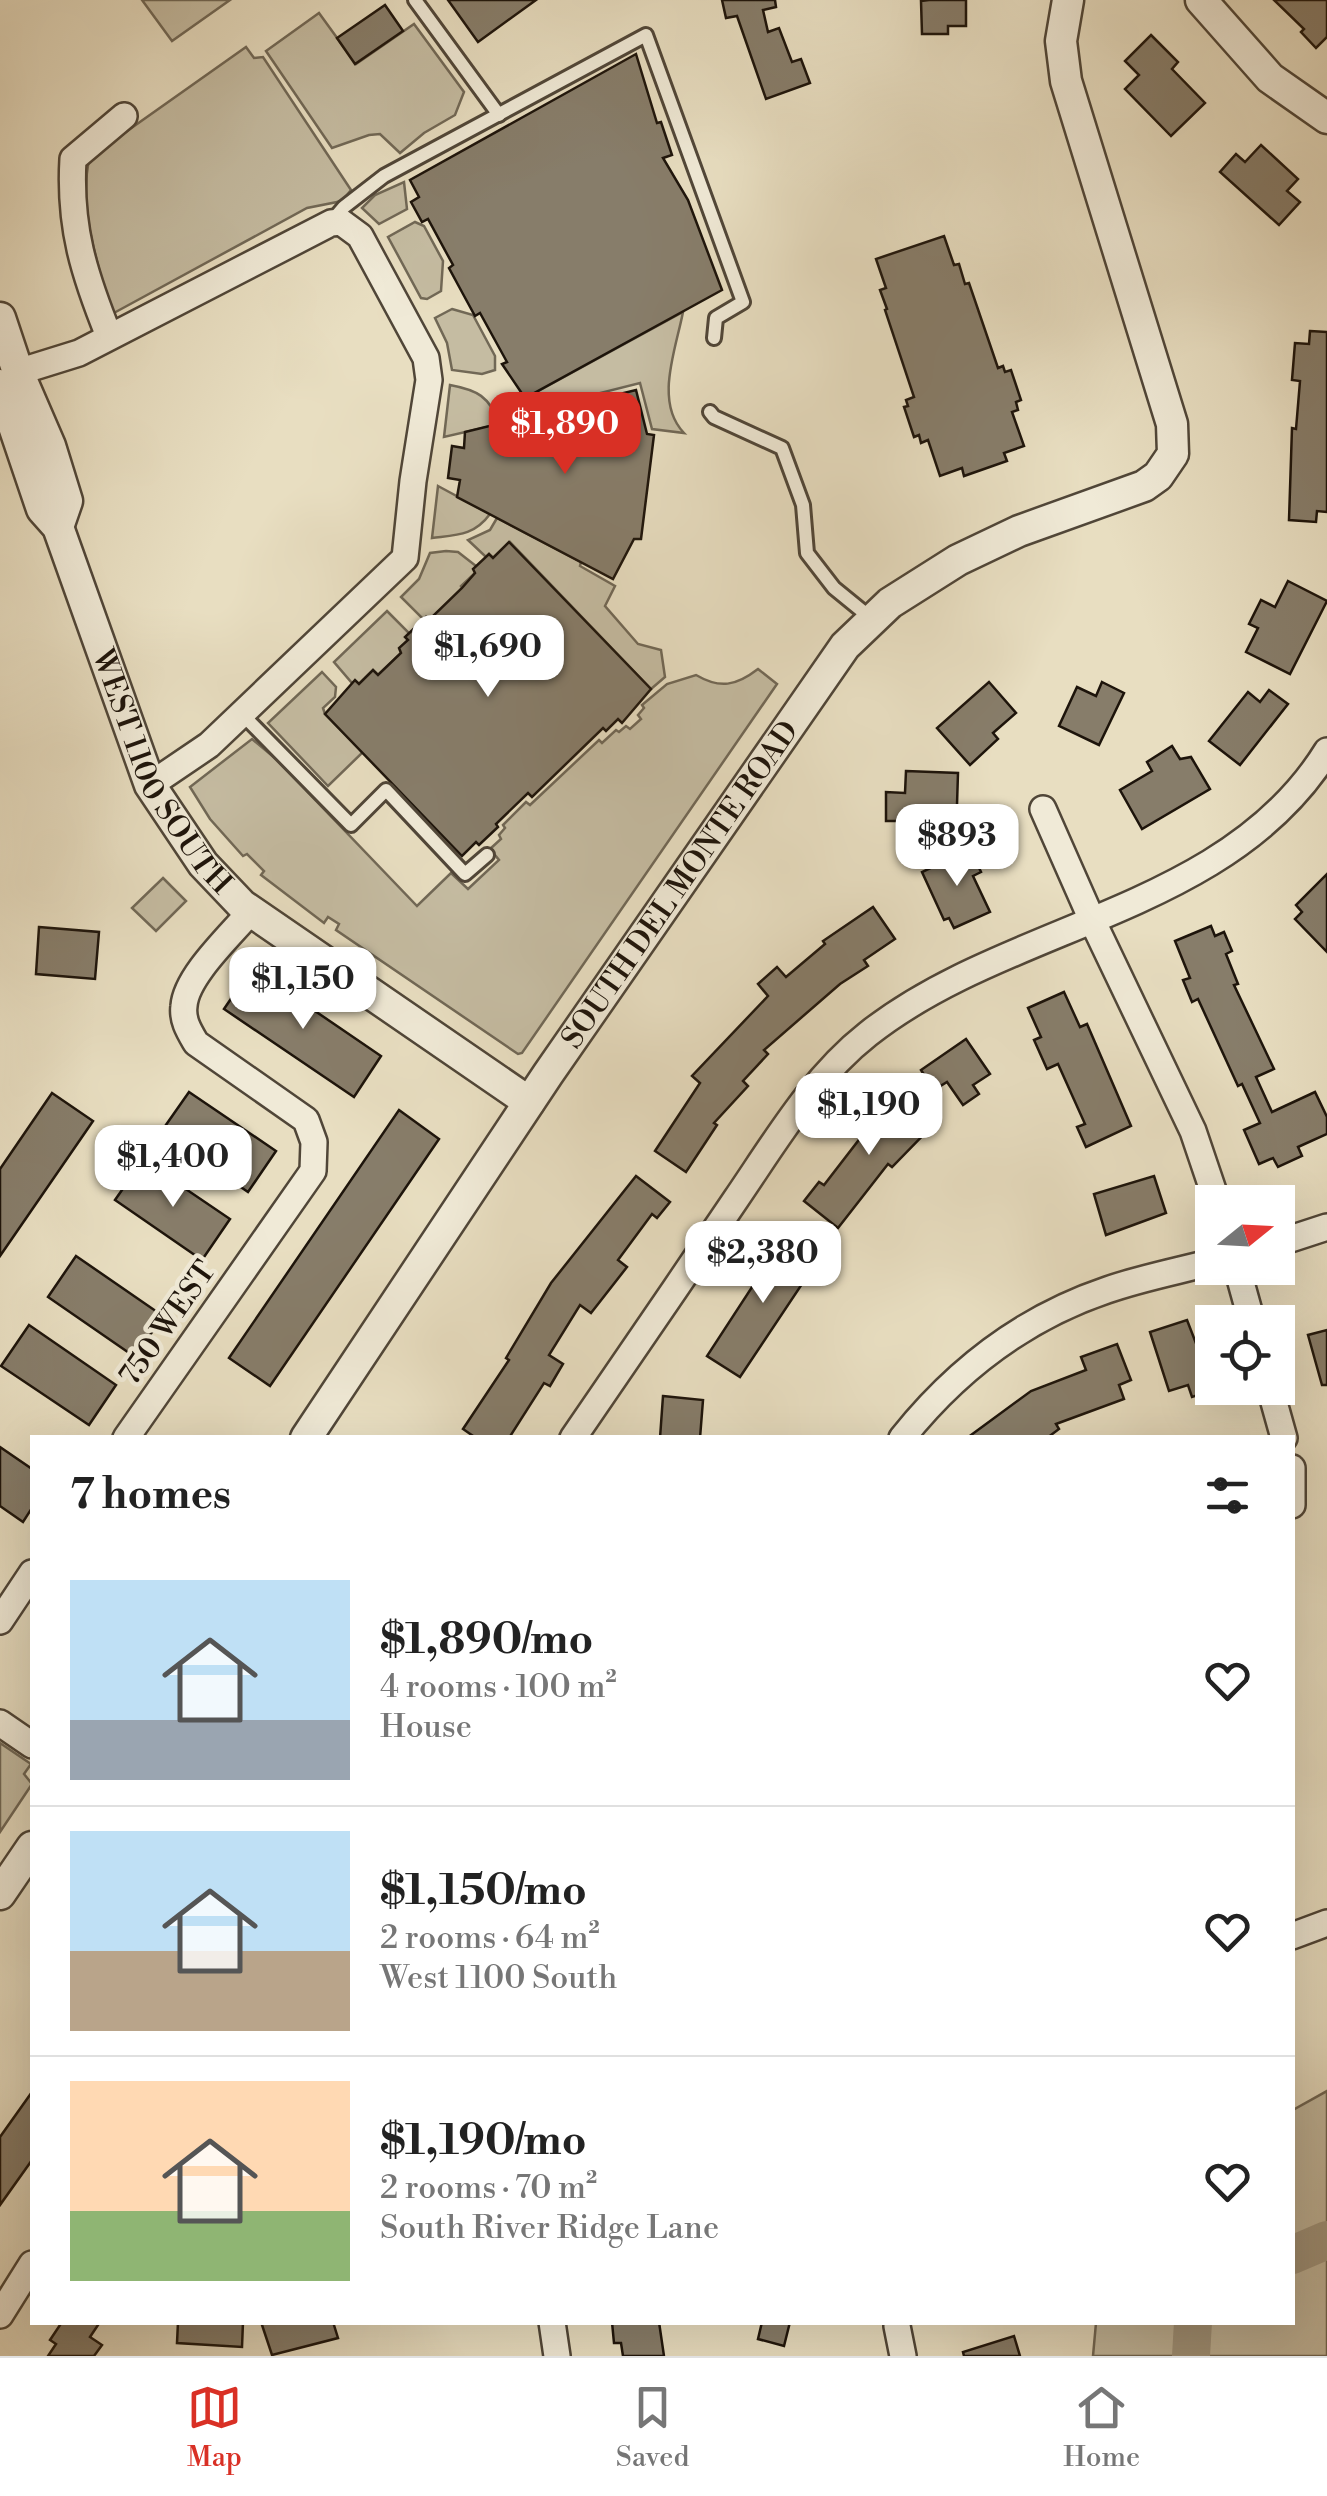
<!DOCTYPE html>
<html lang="en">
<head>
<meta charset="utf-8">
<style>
  :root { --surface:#fff; --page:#f2f2f2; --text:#222; --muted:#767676; --line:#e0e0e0; --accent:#d93025 }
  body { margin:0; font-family:"Libre Bodoni",serif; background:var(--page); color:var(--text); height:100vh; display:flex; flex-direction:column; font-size:38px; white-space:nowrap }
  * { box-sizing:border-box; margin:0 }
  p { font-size:32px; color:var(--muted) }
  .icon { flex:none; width:55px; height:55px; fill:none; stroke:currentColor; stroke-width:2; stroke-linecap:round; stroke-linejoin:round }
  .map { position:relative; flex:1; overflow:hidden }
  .side { position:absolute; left:30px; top:1435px; width:1265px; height:890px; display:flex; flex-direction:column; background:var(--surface); border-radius:0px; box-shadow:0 10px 40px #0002 }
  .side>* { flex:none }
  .needle { width:65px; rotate:72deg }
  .buttons { position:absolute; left:1195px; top:1185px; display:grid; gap:20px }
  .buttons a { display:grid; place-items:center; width:100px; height:100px; border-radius:0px; background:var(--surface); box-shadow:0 10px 40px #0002; font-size:50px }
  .price { position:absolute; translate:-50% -85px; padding:0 22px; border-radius:20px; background:#fff; color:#222; font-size:32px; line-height:65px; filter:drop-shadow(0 2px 5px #0008) }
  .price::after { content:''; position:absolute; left:50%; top:60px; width:30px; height:22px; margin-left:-15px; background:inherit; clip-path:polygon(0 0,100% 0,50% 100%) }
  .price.selected { background:var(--accent); color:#fff }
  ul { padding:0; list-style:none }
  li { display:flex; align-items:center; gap:30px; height:250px; padding:0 40px }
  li+li { border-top:2px solid var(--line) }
  li span { display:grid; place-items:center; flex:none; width:280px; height:200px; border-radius:0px; color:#555 }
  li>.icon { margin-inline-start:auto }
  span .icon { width:120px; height:120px; fill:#fffc; stroke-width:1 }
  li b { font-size:42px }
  h2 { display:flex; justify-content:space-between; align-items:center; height:120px; padding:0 40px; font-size:42px }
  .tabs { display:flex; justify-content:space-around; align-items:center; height:140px; border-top:2px solid var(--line); background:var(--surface); font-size:28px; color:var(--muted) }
  .tabs a { display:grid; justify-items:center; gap:5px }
  .tabs .selected { color:var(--accent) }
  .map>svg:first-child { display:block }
</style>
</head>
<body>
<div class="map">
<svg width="1327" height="2356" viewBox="0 0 1327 2356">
  <rect width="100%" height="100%" fill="#e8dec1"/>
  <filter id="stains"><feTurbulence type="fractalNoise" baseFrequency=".002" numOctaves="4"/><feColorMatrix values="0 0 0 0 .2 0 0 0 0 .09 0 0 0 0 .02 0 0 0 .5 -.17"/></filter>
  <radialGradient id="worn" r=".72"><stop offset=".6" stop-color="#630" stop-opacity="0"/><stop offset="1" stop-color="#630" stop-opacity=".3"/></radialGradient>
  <g fill="#c5bca2" stroke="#716856" stroke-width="2.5">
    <path d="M142,0H230L172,41Z"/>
    <path d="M319,13L356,64L414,24L464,92L455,115L424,133L400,153L380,134L369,135L332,148L266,51Z"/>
    <path d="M246,47L254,58L263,57L351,190L342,201L307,208L112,314C97,262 79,212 89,158Z"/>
    <path d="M404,182L407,209L379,224L362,208L375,195Z"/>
    <path d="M415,222L424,226L443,261L441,291L427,299L421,298L388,237Z"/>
    <path d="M452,309L473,315L495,356V370L482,374L452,370L447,343L435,318Z"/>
    <path d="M683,312C676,349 654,402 684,433L652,429L640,383L600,393L602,398L534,415L531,406L537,403L533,394Z"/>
    <path d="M450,385C477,390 489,396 500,424L444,437Z"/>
    <path d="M438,486L490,514C474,536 456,535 432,538Z"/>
    <path d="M497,518L581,562L580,566L615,586L605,606L638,644L661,650L665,677L651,689L510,542L493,558L489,554L486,557L468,540L490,530Z"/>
    <path d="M446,551L458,552L476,566L475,573L461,586L466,592L442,614L439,611L429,620L426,617L423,619L401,597L419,579L430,553Z"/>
    <path d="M387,611L409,633L406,637L408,640L401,653L378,675L373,670L359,684L355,681L352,683L334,662Z"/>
    <path d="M758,669L777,684L522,1053L518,1054L336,930L339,924L328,917L324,923L261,875L264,871L247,854L243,856L210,819L190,787L252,739L276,759L417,906L451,873L468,889L499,860L490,849L501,839L499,835L505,828L503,825L526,802L530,805L599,740L602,743L616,730L619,732L626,726L630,729L641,719L638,715L644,708L642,705L667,684L696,675C720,689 736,686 758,669Z"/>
    <path d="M322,672L336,687L335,697L323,708L325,714L363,752L328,786L268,723Z"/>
    <path d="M163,878L186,901L156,931L132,908Z"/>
    <path d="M0,1743L31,1764L24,1774L32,1784L0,1832Z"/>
    <path d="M1327,2091V2356H1093L1096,2323L1292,2322L1293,2110Z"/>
  </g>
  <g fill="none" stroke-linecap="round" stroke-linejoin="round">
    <g stroke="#a39983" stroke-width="38">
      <path d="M1292,2255L1327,2240"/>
      <path d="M1191,2356L1193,2322"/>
    </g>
  </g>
  <g fill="#877d6a" stroke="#1d140b" stroke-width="2.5">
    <path d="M448,0H536L478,42Z"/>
    <path d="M722,0H775L776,7L763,10L768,32L779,28L792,62L801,59L810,83L766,99L737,16L726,18Z"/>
    <path d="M929,0H966V26H948V34H922L921,1Z"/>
    <path d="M1274,0H1327V37L1316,48L1301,32L1304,29Z"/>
    <path d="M385,5L403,31L355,64L337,38Z"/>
    <path d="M1151,35L1178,62L1172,69L1205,103L1171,136L1125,89L1139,75L1125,61Z"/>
    <path d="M636,54L657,123L661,122L672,155L663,158L688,200L722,290L525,398L502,364L507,362L480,313L475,316L463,294L449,268L453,265L428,219L422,222L411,202L419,197L410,180Z"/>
    <path d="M1261,145L1298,179L1287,191L1300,202L1279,225L1220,172L1236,154L1245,162Z"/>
    <path d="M944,236L954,265L959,264L965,284L969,283L998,368L1003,366L1005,372L1011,370L1021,400L1016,402L1018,410L1012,412L1024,446L1004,453L1007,461L964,476L962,468L940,476L928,440L921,443L919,435L914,437L904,407L908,406L906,400L914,397L885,310L887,309L880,290L886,288L876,259Z"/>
    <path d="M1310,331L1327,332V512L1317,511L1316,522L1289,520L1292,428L1296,429L1300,381L1292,380L1295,343L1309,344Z"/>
    <path d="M636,390L647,434L654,435L641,539H634L613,579L457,497L460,480L448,478L452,446L464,448L465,432Z"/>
    <path d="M509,542L651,689L622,723L618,719L606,731L603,728L532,797L528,793L496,824L498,827L479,845L476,842L462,856L325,714L355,680L359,684L373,670L378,675L401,653L399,648L408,640L405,637L426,617L429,620L462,588L475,573L473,569L489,554L493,558Z"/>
    <path d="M1288,581L1327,601L1290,674L1246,652L1258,628L1249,624L1261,600L1275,607Z"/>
    <path d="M989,682L1016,713L993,733L998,739L970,765L937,728Z"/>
    <path d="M1102,682L1124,693L1099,745L1059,726L1077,687L1096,696Z"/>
    <path d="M1269,690L1288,704L1240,765L1209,741L1248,692L1260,702Z"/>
    <path d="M1172,746L1180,759L1191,757L1210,789L1142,829L1120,790L1152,771L1147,762Z"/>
    <path d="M906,771L958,773L956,836L903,834V821H886V792L905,793Z"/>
    <path d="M970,849L981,872L973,876L990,912L954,928L949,918L944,920L922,872Z"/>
    <path d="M1327,874V952L1295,919L1302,912L1296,905Z"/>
    <path d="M873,907L895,939L864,960L868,966L840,984L764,1050L768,1054L743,1081L748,1086L714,1123L717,1125L686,1172L655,1151L700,1083L692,1076L768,996L758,984L777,967L786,977L825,944L823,941Z"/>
    <path d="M1211,926L1215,936L1224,932L1232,951L1226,954L1238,984L1234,985L1274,1069L1256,1077L1272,1112L1315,1092L1327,1117V1134L1298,1147L1302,1156L1278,1167L1273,1158L1259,1164L1244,1130L1260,1123L1242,1084L1238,1086L1198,999L1192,1002L1183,980L1190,978L1175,941Z"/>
    <path d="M39,927L99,932L95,979L36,974Z"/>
    <path d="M252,968L381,1056L354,1097L224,1009Z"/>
    <path d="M1064,992L1080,1027L1087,1024L1131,1126L1086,1147L1077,1127L1085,1124L1058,1064L1047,1069L1034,1040L1041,1037L1028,1008Z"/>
    <path d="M966,1039L990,1074L973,1085L979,1094L963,1105L947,1082L934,1090L921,1070Z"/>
    <path d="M895,1090L932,1126L892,1167L888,1164L838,1228L804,1201L819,1182L824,1185L861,1137L855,1131Z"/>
    <path d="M189,1092L276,1151L248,1192L161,1132Z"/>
    <path d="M52,1093L93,1121L0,1256V1169Z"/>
    <path d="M399,1110L439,1139L270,1386L229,1358Z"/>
    <path d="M143,1160L230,1219L202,1260L115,1200Z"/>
    <path d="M636,1176L670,1202L657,1218L652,1214L618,1260L627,1267L591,1313L580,1305L549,1355L563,1364L550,1386L544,1383L509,1438H476L463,1429L509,1360L506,1358L551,1283Z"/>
    <path d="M1154,1176L1166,1213L1106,1235L1094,1194Z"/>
    <path d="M786,1235L820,1257L740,1377L707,1356Z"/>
    <path d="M76,1256L163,1316L135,1357L48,1297Z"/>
    <path d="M1187,1320L1214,1390L1192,1397L1188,1385L1169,1391L1150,1332Z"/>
    <path d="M29,1325L116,1385L89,1425L1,1366Z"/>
    <path d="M1327,1330V1385H1322L1308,1335Z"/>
    <path d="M1117,1344L1131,1380L1119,1385L1124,1399L1056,1424L1059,1429L1047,1438H967L1031,1391L1086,1370L1081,1357Z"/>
    <path d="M663,1396L703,1400L700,1438H660Z"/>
    <path d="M0,1447L32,1469V1508L23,1522L0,1506Z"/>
    <path d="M32,2092V2160L0,2205V2137Z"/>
    <path d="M62,2322H100L90,2337L102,2345L94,2356H48L56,2344L50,2340Z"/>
    <path d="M178,2322H243L242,2347L177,2343Z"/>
    <path d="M261,2322H333L338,2338L272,2355Z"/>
    <path d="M612,2322H659L664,2356H623L621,2343H614Z"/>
    <path d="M762,2322H790L784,2346L758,2339Z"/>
    <path d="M1014,2336L1020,2356H964L963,2352Z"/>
  </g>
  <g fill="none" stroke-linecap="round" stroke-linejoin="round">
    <defs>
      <g id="service">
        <path d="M415,0L499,115"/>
        <path d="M332,221L344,207L384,176L646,35L743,302L716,318L714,338"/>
        <path d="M710,412L714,417L782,448L803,505L807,553L834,588L872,619"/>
        <path d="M242,714L351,825L386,790L465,874L487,855"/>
      </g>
      <g id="minor">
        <path d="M109,336C84,274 69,227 73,159L124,116"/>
        <path d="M18,372L79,353L331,223L341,222L360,236L426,358L429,380L413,481L405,558L209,745L150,785"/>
        <path d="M1043,809L1092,920L1193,1131L1217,1202"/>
        <path d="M1278,1243L1327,1227"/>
        <path d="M1237,1268L1252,1322"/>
        <path d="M1270,1388L1284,1438"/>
        <path d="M126,1438L313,1171L314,1142L306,1120L196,1043C189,1031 182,1020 184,1006C186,976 231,935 251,911"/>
        <path d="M573,1438C628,1358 682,1279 736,1199C775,1142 813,1077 868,1034C1008,923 1227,913 1327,751"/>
        <path d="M902,1438C957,1369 1024,1318 1107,1290C1141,1278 1178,1271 1212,1262"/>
        <path d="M1292,1468V1505"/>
        <path d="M0,1621L32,1573"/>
        <path d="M0,1723L32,1745"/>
        <path d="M1292,1936L1327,1923"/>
        <path d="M0,2315L32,2264"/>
        <path d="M552,2322L557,2356"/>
        <path d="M897,2326L903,2356"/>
      </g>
      <g id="tertiary">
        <path d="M1201,0L1270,78L1327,118"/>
        <path d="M0,318L18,372L50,446L67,501L58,527"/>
        <path id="s1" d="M0,385L42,509L58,527L150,785L203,864L242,905L529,1102"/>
        <path id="s2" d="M306,1438L548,1074L845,646L890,603L958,560L1019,531L1144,486L1158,476L1173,454L1172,424L1066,81L1061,41L1068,0"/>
        <path d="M0,1894L32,1847"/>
      </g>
    </defs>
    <use href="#service" stroke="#504638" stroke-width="18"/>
    <use href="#minor" stroke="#504638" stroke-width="30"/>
    <use href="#tertiary" stroke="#504638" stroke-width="35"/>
    <use href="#service" stroke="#f0ead7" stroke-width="12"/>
    <use href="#minor" stroke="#f0ead7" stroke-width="25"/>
    <use href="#tertiary" stroke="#f0ead7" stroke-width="30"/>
  </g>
  <g text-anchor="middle" stroke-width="9" stroke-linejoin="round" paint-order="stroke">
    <g font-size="30" fill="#1d140b" stroke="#f0ead7">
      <text dy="10" stroke="none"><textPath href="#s1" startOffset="422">WEST 1100 SOUTH</textPath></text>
      <text dy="10" stroke="none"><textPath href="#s2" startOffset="668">SOUTH DEL MONTE ROAD</textPath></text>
      <text transform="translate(167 1323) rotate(-55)" y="10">750 WEST</text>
    </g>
  </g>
  <rect width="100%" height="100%" filter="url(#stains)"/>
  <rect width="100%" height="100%" fill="url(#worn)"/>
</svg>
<div class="buttons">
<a><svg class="needle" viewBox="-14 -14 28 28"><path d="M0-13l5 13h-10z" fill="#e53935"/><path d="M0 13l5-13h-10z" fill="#767676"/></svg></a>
<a><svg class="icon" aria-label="locate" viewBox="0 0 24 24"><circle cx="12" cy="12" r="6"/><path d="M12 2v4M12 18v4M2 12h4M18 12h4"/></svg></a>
</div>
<b class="price selected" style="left:565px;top:477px">$1,890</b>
<b class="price" style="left:488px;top:700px">$1,690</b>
<b class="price" style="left:957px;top:889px">$893</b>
<b class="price" style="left:303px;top:1032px">$1,150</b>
<b class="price" style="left:869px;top:1158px">$1,190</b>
<b class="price" style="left:173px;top:1210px">$1,400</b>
<b class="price" style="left:763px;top:1306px">$2,380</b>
<section class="side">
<h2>7 homes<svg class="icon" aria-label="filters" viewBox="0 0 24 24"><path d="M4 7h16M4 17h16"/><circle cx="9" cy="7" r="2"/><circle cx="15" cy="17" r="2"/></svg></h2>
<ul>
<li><span style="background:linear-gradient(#bfe0f5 70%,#9aa5b1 0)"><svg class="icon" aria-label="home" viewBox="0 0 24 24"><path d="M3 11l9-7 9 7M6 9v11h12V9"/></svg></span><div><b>$1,890/mo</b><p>4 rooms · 100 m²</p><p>House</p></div><svg class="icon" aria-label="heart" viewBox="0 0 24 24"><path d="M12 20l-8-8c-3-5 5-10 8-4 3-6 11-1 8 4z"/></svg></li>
<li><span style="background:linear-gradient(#bfe0f5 60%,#b9a48a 0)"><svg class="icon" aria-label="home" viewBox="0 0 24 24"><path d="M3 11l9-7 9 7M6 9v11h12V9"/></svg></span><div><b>$1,150/mo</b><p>2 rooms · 64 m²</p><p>West 1100 South</p></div><svg class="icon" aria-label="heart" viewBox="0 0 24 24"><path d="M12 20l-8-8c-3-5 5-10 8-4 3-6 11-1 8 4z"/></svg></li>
<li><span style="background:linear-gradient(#ffd9b3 65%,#8fb573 0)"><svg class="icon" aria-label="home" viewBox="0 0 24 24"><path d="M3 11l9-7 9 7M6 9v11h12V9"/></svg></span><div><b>$1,190/mo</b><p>2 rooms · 70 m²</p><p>South River Ridge Lane</p></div><svg class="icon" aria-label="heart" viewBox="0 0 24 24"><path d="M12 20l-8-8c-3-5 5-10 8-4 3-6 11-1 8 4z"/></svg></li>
</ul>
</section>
</div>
<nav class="tabs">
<a class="selected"><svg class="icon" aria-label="map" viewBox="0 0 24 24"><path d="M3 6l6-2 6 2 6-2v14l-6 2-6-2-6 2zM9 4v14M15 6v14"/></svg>Map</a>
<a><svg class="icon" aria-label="saved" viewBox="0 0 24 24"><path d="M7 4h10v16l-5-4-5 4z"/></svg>Saved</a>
<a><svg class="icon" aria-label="home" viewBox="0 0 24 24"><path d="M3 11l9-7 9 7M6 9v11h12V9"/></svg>Home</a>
</nav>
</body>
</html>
